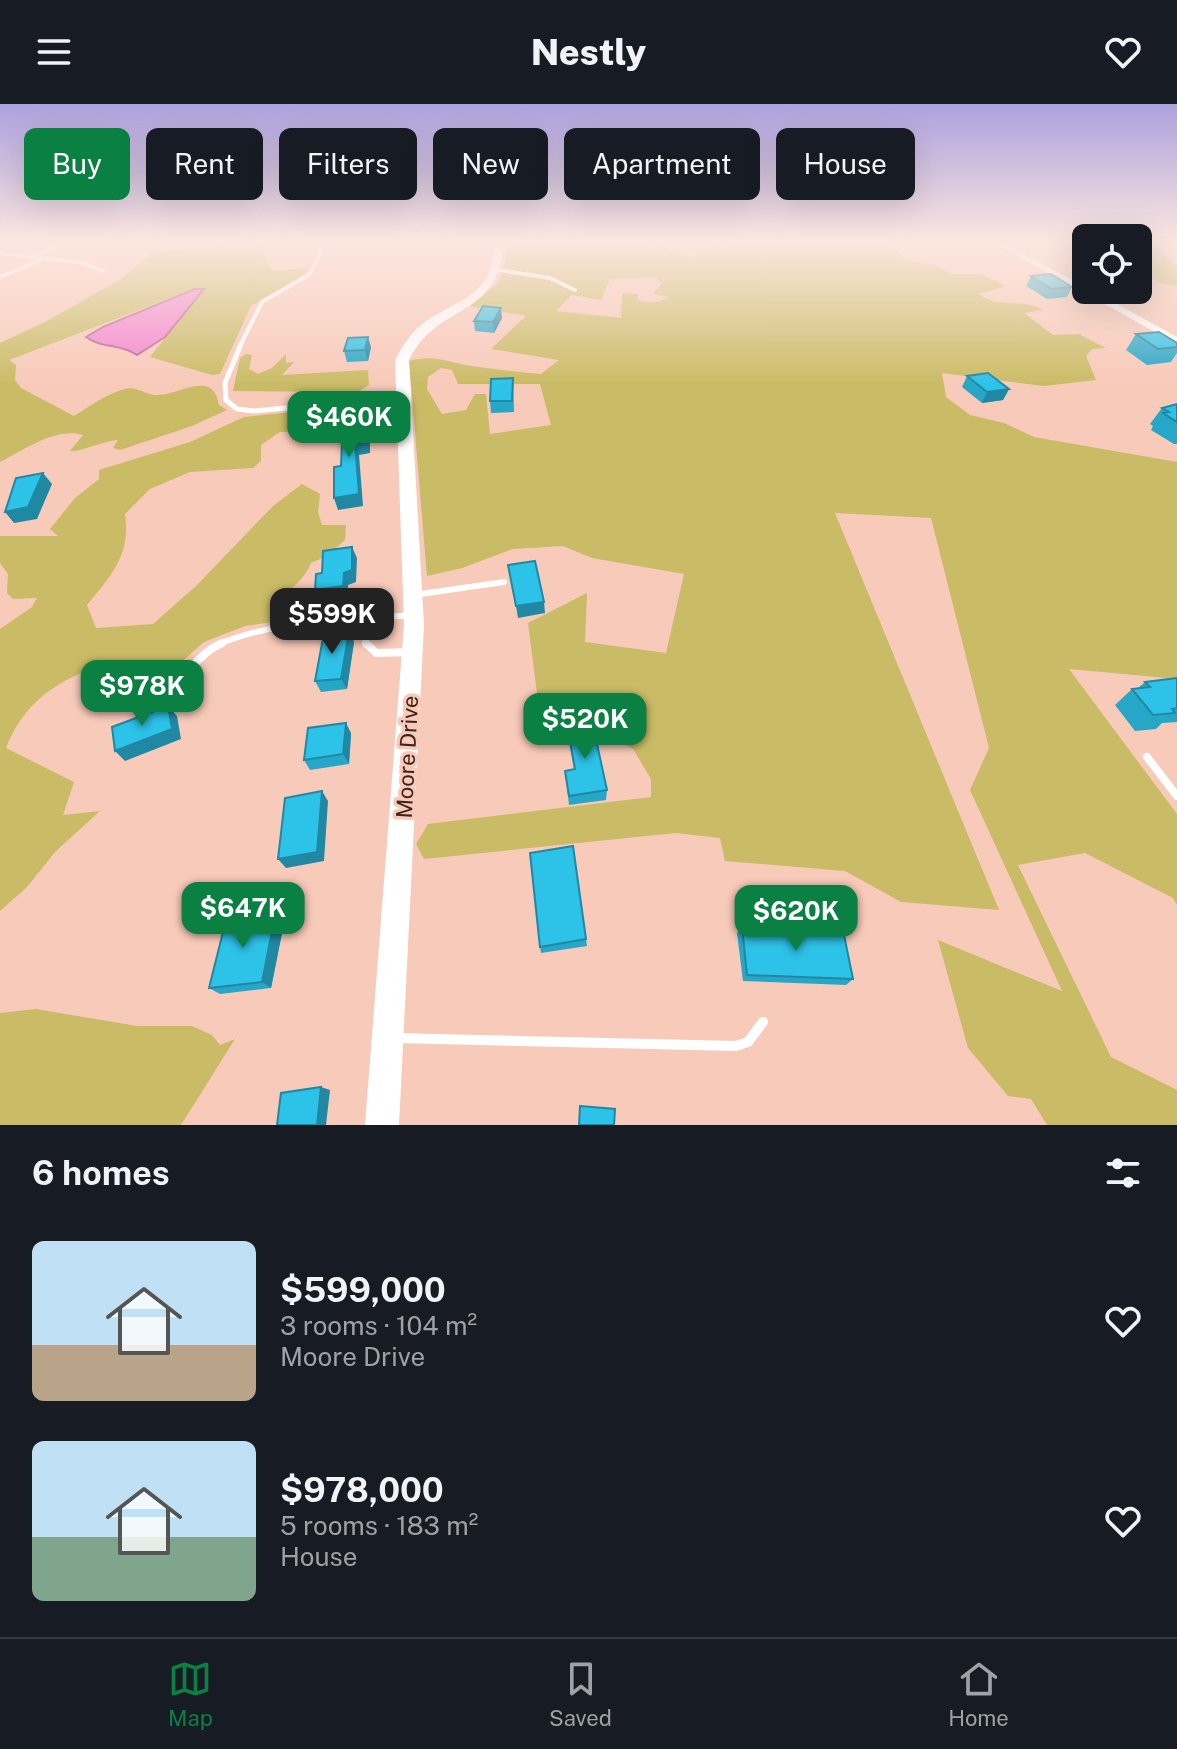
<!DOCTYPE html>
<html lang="en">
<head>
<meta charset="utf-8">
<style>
  :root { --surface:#171b24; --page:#20242c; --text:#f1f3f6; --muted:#9ea1a6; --line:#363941; --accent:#0b8043 }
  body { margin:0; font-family:"Public Sans",sans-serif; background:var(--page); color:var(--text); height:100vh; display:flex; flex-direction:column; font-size:30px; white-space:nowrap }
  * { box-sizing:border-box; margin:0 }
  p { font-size:26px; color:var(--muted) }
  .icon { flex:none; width:44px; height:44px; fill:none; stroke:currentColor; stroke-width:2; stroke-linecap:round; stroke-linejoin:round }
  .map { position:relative; height:1021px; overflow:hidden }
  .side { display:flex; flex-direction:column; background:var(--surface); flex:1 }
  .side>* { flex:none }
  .top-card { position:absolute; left:24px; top:24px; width:1130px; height:72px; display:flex; gap:16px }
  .controls { position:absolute; left:1072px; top:120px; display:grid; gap:16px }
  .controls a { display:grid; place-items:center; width:80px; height:80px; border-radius:12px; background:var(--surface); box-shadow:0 8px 32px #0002; font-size:40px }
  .price { position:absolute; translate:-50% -68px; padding:0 18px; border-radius:16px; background:var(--accent); color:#fff; font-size:26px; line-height:52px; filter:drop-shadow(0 2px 4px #0008) }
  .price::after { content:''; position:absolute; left:50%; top:48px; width:24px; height:18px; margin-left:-12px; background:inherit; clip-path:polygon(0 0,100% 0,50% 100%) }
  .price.on { background:#222; color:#fff }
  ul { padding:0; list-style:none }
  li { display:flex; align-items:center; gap:24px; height:200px; padding:0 32px }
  li span { display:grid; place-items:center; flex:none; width:224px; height:160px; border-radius:12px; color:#555 }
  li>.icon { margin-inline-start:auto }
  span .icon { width:96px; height:96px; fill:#fffc; stroke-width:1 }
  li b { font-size:34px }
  h2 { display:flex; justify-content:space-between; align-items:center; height:96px; padding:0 32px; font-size:34px }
  .pill { padding:0 28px; border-radius:12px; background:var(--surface); box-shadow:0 8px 32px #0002; font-size:28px; line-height:72px }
  .pill.on { background:var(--accent); color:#fff }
  header { display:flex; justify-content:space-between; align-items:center; height:104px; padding:0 32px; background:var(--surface); font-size:36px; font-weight:800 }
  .menu { display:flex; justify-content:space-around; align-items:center; height:112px; border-top:2px solid var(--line); background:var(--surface); font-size:22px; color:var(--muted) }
  .menu a { display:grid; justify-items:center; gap:4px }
  .menu .on { color:var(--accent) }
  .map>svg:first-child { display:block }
</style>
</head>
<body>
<header><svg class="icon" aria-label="menu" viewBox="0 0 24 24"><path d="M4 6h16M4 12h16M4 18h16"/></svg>Nestly<svg class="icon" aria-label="heart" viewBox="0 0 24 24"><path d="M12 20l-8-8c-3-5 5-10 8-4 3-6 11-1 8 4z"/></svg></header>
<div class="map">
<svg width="1177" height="1021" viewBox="0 0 1177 1021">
  <rect width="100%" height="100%" fill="#f8caba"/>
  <g fill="#cabc66" fill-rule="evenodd">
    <path d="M225,138H270L265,142C264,154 266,160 275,167L309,164L302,172L251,202L220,270L212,271L150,253L194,196L186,188L9,256L16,261L15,276L21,284L74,312C89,303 107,289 125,285C136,282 144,290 155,291C176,293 213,263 219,301L227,306L192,322L120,346L113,344L118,336C101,337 82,348 70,347L83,331C56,323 24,346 0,358V239L45,218L121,175L154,148L214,143Z"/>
    <path d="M510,138H650L689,153L724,138H890L905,156L934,161L951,170H980L1006,182L978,190C1001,206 1019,193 1043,206L1024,209L1053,231L1079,230L1106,244L1092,245L1086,252L1096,276L1044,282L942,269L946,293L970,311L1004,319L1034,333L1177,358V575L1069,565L1177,710V801L1173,794L1085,749L1018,761L1111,953L1177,986V1021H1047L1031,995L1008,992L968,944L938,836L1062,887L970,686L989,644L931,414L835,409L999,806L901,798L845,767L725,757L720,734L676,729L424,755L416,740L428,720L651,693V675L633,645L537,589L528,519L587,489L585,538L666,549L684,470L592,454L563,442L513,445L462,464L427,472L409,257C435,249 452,260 478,263C499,266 520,268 541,270L559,256L491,245L526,212L469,202L499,178ZM654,173L662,179L653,190L669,193C659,199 649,200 638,196V190L622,189L621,214L556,207L572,191L601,196L610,175ZM441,264L452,266L458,280H540L551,321L490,330L486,290H475L466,306L442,310L427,285L428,273Z"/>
    <path d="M1138,145L1159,146L1177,163V182L1161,179L1138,167Z"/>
    <path d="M246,250L252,251L249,265L258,270L272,264L286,250V259L294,258L282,271L368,266L369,281L358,288L233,287L240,254Z"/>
    <path d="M353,301L366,302L365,317L341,320L327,328H280L261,341V357L253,364L190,368L150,385L125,410C131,450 112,471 87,501L96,524L153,520L196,482L273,402L302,380L320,390L318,408L322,421H346L345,436L327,452L311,459C302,481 286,484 277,504L294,515L245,522L204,538L152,584H142L134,572L117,558C67,569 25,594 6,644L74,678L63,711L100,707L55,748L27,783L0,807V525L32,503L37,494L13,495L7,489L8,470L0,459V432H58L50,425L75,394L99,375V366L190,338L244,313Z"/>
    <path d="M36,905L137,922H192L212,931L220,941L235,935L181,1021H0V909Z"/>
  </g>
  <path fill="#f385d0" stroke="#bd6799" stroke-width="2" d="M195,185H204L165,233L137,251C122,240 100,244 86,233L103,223Z"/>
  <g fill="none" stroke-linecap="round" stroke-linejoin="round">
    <g stroke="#fff" stroke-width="4">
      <path d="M32,153L65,138"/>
      <path d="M498,166L550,174L575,186"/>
      <path d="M0,173L46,154"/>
      <path d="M240,242L262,198L310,170L321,147"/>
    </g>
    <path stroke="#fff" stroke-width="5" d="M241,240L225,279L226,296L237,305L254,307L402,293"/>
    <g stroke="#fff" stroke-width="6">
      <path d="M414,491L504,478"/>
      <path d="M217,541C277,515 347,517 411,511"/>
      <path d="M366,541L365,529L372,515"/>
    </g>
    <g stroke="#fff" stroke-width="8">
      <path d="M366,539L376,549L410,548"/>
      <path d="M168,606C181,580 194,551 222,539"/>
      <path d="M1147,653L1177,692"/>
    </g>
    <path stroke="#fff" stroke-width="10" d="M394,934L736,942L748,938L763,918"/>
    <g fill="#fff" fill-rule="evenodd">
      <path d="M992,138H1000L1086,183V186H1092L1177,233V240Z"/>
      <path d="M0,147L83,157L107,167L103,169L82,161L0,151Z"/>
    </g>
    <path fill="#fff" fill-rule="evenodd" d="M494,138H504C499,217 439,196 409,256L424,521L399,1021H365L404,521L395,256C402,243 409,231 421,221C444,202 482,195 491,163C494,155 493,146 494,138Z"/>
  </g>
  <g fill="#27a7c8">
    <path d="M1031,172L1072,183L1067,193L1047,195L1026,182Z"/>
    <path d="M502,214L494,229L475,227L474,217Z"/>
    <path d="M1136,230L1177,239V249L1171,258L1147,261L1126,246Z"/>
    <path d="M371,243L368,257L347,258L344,247Z"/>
    <path d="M967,272L1009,285L1003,296L982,299L962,283Z"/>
    <path d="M513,274L514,308L491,309L490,297Z"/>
    <path d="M1177,300V340H1174L1151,326L1153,322L1150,320L1162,304Z"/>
    <path d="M349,527L354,538L347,585L321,588L315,577Z"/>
    <path d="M1177,574V618L1162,619L1156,625L1135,627L1115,601L1132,585L1138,584L1145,578Z"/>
    <path d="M567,621L607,686L606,696L569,701L565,667L574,665L568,631Z"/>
    <path d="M351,629L349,660L310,666L304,656Z"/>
    <path d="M285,814L271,884L220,890L209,884Z"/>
    <path d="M742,822L853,875L846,881L743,877L737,829Z"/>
    <path d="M586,835L587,842L541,849L540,843Z"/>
  </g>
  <g fill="#2088a2">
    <path d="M501,204L502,214L494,229L493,218Z"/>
    <path d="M368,233L371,243L368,257L365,246Z"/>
    <path d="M1009,285L1003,296L982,299L987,288Z"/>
    <path d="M367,316L370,327V349L359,351L363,402L338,406L334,394L355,339Z"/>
    <path d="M43,369L52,380L37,415L14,419L5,408Z"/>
    <path d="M352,443L357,454L356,478L348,481V493L320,498L315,486L344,469Z"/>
    <path d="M544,498L545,509L518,514L516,502Z"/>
    <path d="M349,527L354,538L347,585L341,575Z"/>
    <path d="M168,602L177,612L181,635L125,657L115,647Z"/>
    <path d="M346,619L351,629L349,660L343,650Z"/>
    <path d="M322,687L328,697L324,757L286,764L278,755Z"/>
    <path d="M276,807L285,814L271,884L262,878Z"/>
    <path d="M321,983L330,986L326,1021H317Z"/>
  </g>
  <g fill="#2dc2e8" stroke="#2088a2" stroke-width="2">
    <path d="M1051,170L1072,183L1052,185L1031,172Z"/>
    <path d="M483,202L501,204L493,218L474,217Z"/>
    <path d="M1159,228L1177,239V243L1158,245L1136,230Z"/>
    <path d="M368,233L365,246L344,247L348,234Z"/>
    <path d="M988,269L1009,285L987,288L967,272Z"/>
    <path d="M513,274L512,297H490L491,275Z"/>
    <path d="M1177,300V318L1163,309L1169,308L1162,304Z"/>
    <path d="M367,316V338L355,339L359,390L334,394V363L341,362L343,319Z"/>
    <path d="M43,369L28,403L5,408L16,374Z"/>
    <path d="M352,443V466L344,469L343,482L315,486L316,470L322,469L323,447Z"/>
    <path d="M535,457L544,498L516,502L508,461Z"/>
    <path d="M349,527L341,575L315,577L324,529Z"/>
    <path d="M1177,574V604L1172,605L1175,609L1153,611L1132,585L1150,583L1145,578Z"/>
    <path d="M168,602L172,625L115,647L112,623Z"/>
    <path d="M592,617L607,686L569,692L565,667L575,665L567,621Z"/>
    <path d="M346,619L343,650L304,656L308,624Z"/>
    <path d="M322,687L317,748L278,755L285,694Z"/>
    <path d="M573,742L586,835L540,843L530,749Z"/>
    <path d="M276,807L262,878L209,884L227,812Z"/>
    <path d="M742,822L843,826L853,875L747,871Z"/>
    <path d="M321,983L317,1021H277L281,989Z"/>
    <path d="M580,1002L615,1005L614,1021H579Z"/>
  </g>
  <linearGradient id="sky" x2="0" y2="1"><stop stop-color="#aca1de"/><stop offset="0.49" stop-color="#fce7e0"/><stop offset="1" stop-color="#fce7e0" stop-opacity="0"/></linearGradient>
  <rect width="1177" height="281" fill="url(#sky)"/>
  <g text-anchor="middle" stroke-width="7" stroke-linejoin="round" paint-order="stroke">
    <g font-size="22" fill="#3f2218" stroke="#f8caba">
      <text transform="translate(407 653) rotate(-87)" y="8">Moore Drive</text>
    </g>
  </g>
</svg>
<div class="controls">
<a><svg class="icon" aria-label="locate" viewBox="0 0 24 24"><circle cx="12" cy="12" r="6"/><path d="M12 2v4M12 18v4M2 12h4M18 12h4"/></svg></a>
</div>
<b class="price" style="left:349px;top:355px">$460K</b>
<b class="price on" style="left:332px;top:552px">$599K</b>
<b class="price" style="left:142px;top:624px">$978K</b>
<b class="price" style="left:585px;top:657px">$520K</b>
<b class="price" style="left:243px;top:846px">$647K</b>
<b class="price" style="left:796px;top:849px">$620K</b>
<div class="top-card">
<a class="pill on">Buy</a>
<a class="pill">Rent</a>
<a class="pill">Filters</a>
<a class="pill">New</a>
<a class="pill">Apartment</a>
<a class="pill">House</a>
</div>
</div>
<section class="side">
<h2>6 homes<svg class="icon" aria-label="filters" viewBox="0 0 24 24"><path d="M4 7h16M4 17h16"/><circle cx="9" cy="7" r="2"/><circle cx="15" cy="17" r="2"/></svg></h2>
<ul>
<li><span style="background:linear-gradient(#bfe0f5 65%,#b9a48a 0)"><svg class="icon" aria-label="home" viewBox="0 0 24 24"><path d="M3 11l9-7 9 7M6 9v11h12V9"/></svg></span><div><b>$599,000</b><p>3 rooms · 104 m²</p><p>Moore Drive</p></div><svg class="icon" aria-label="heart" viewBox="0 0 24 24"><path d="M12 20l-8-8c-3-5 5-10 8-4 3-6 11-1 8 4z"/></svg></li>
<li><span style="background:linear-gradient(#bfe0f5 60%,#7fa58c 0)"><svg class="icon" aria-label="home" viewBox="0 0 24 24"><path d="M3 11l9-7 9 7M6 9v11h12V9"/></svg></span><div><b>$978,000</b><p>5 rooms · 183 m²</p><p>House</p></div><svg class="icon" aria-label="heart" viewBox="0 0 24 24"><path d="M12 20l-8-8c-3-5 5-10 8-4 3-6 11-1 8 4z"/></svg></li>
</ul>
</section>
<nav class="menu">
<a class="on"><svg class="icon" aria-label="map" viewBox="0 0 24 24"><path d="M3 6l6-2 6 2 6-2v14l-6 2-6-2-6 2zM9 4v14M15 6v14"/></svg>Map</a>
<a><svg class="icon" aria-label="saved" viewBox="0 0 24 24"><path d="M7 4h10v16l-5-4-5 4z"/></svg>Saved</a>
<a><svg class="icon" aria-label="home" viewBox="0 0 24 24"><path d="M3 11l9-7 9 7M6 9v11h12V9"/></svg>Home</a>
</nav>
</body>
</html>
